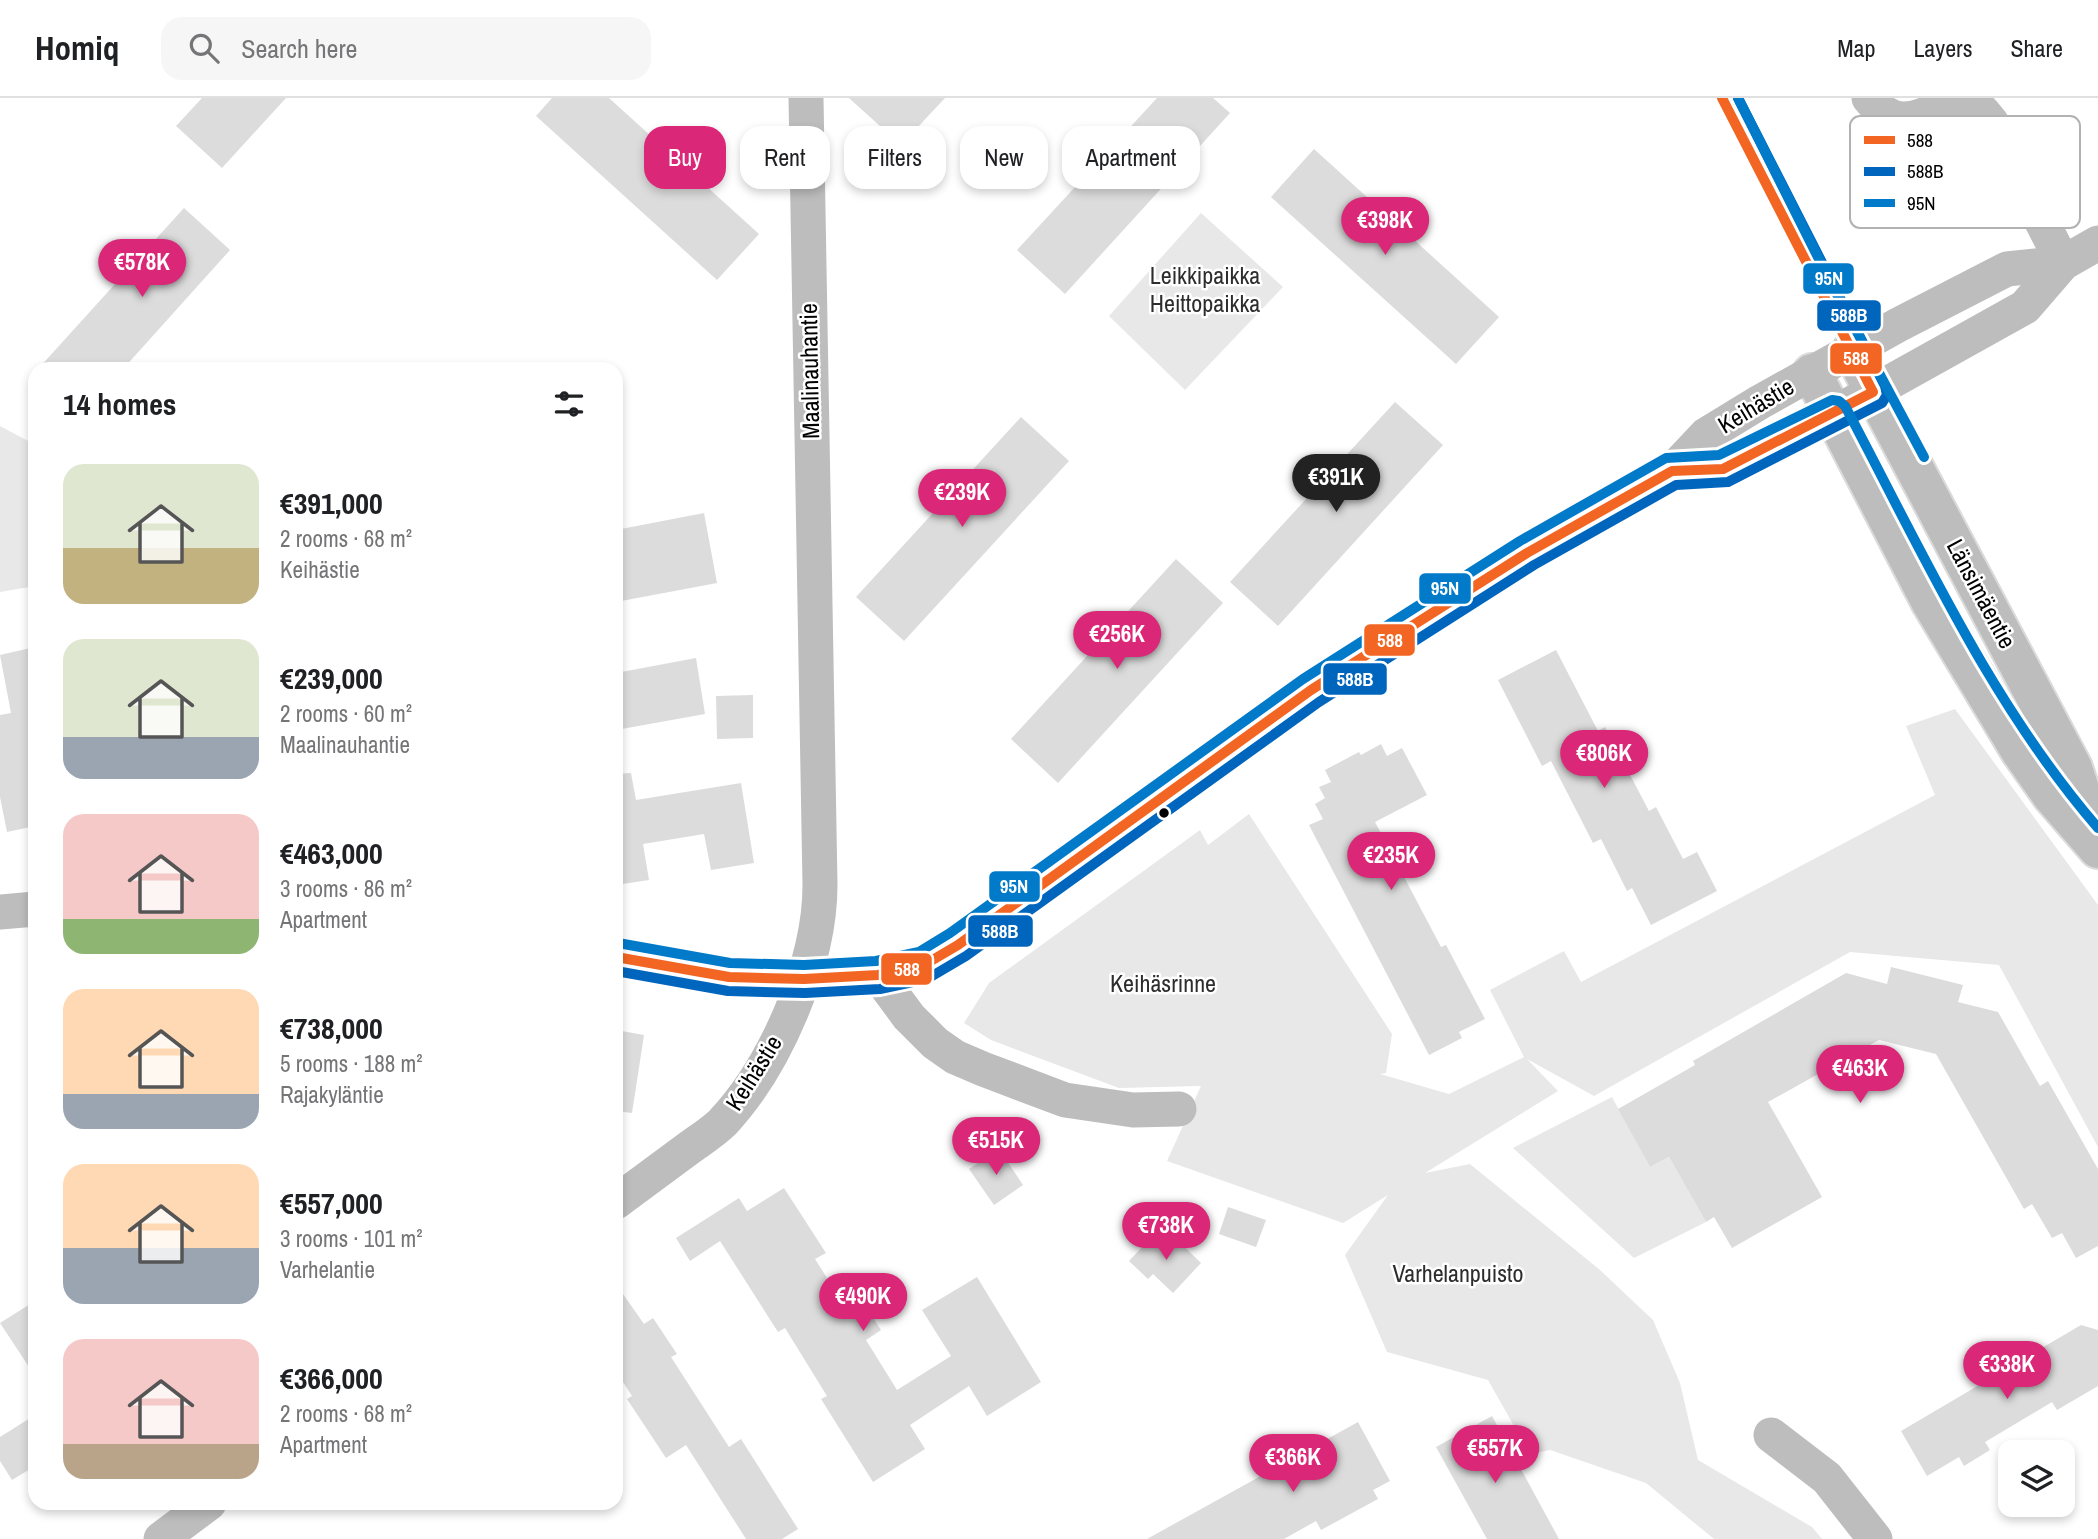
<!DOCTYPE html>
<html lang="en">
<head>
<meta charset="utf-8">
<style>
  :root { --surface:#fff; --page:#f6f6f6; --text:#202124; --muted:#757577; --line:#e0e0e0; --accent:#db2777 }
  body { margin:0; font-family:"Archivo Narrow",sans-serif; background:var(--page); color:var(--text); height:100vh; display:flex; flex-direction:column; font-size:26px; white-space:nowrap }
  * { box-sizing:border-box; margin:0 }
  p { font-size:23px; color:var(--muted) }
  .icon { flex:none; width:38px; height:38px; fill:none; stroke:currentColor; stroke-width:2; stroke-linecap:round; stroke-linejoin:round }
  .map { position:relative; flex:1; overflow:hidden }
  .sheet { position:absolute; left:28px; top:264px; width:595px; height:1148px; display:flex; flex-direction:column; background:var(--surface); border-radius:21px; box-shadow:0 4px 10px #0003 }
  .sheet>* { flex:none }
  .guide { position:absolute; left:644px; top:28px; width:665px; height:63px; display:flex; gap:14px }
  .buttons { position:absolute; left:1998px; top:1342px; display:grid; gap:14px }
  .buttons a { display:grid; place-items:center; width:77px; height:77px; border-radius:14px; background:var(--surface); box-shadow:0 4px 10px #0003; font-size:35px }
  .price { position:absolute; translate:-50% -60px; padding:0 16px; border-radius:24px; background:var(--accent); color:#fff; font-size:23px; line-height:46px; filter:drop-shadow(0 2px 4px #0008) }
  .price::after { content:''; position:absolute; left:50%; top:42px; width:21px; height:16px; margin-left:-10px; background:inherit; clip-path:polygon(0 0,100% 0,50% 100%) }
  .price.active { background:#222; color:#fff }
  ul { padding:0; list-style:none }
  li { display:flex; align-items:center; gap:21px; height:175px; padding:0 35px }
  li span { display:grid; place-items:center; flex:none; width:196px; height:140px; border-radius:21px; color:#555 }
  li>.icon { margin-inline-start:auto }
  span .icon { width:84px; height:84px; fill:#fffc; stroke-width:1 }
  li b { font-size:30px }
  h2 { display:flex; justify-content:space-between; align-items:center; height:84px; padding:0 35px; font-size:30px }
  .chip { padding:0 24px; border-radius:21px; background:var(--surface); box-shadow:0 4px 10px #0003; font-size:24px; line-height:63px }
  .chip.active { background:var(--accent); color:#fff }
  header { display:flex; align-items:center; gap:42px; box-sizing:border-box; height:98px; padding:0 35px; background:var(--surface); border-bottom:2px solid var(--line) }
  header strong { font-size:33px }
  nav { display:flex; gap:38px; margin-inline-start:auto; font-size:24px }
  .search { width:490px; height:63px; background:var(--page); display:flex; align-items:center; gap:18px; box-sizing:border-box; padding:0 24px; border-radius:21px; color:var(--muted); font-size:26px }
  .map>svg:first-child { display:block }
</style>
</head>
<body>
<header>
<strong>Homiq</strong>
<div class="search"><svg class="icon" aria-label="search" viewBox="0 0 24 24"><circle cx="10" cy="10" r="6"/><path d="M15 15l6 6"/></svg>Search here</div>
<nav><a>Map</a><a>Layers</a><a>Share</a></nav>
</header>
<div class="map">
<svg width="2098" height="1441" viewBox="0 0 2098 1441">
  <rect width="100%" height="100%" fill="#fff"/>
  <g fill="#e8e8e8">
    <path d="M1201,115L1283,189L1185,292L1109,218Z"/>
    <path d="M0,328L28,343H35V488L0,494Z"/>
    <path d="M1955,611L2098,807V1049L1999,867L1850,854L1594,998L1527,961L1558,993L1425,1075L1470,1066L1600,1172L1653,1222L1680,1285L1698,1362L1812,1429L1822,1441H1714L1646,1385L1550,1352L1530,1356L1488,1282L1387,1254L1345,1157L1388,1097L1343,1125L1167,1063L1201,988L1119,990L991,942L964,925L989,885L1200,732L1208,747L1249,716L1392,936L1386,975L1380,976L1449,996L1524,959L1490,892L1564,853L1581,884L1935,697L1906,628Z"/>
    <path d="M1612,999L1650,1069L1669,1059L1706,1124L1634,1160L1513,1050Z"/>
  </g>
  <g fill="#dcdcdc">
    <path d="M202,0H286L222,70L176,28Z"/>
    <path d="M552,0H609L759,136L717,182L536,18Z"/>
    <path d="M849,0H945L901,47Z"/>
    <path d="M1157,0H1213L1230,15L1065,196L1017,152Z"/>
    <path d="M1314,51L1499,219L1456,266L1271,99Z"/>
    <path d="M184,110L230,152L123,271H38Z"/>
    <path d="M1395,304L1443,347L1278,528L1230,484Z"/>
    <path d="M1021,319L1069,363L904,543L856,499Z"/>
    <path d="M704,415L717,485L616,504V432Z"/>
    <path d="M1176,461L1223,505L1058,685L1011,641Z"/>
    <path d="M35,549V728L7,734L0,699V617L11,615L0,557Z"/>
    <path d="M1556,552L1598,633L1605,629L1649,713L1656,709L1683,761L1697,754L1717,793L1651,827L1632,790L1627,793L1601,741L1593,745L1551,663L1542,668L1498,582Z"/>
    <path d="M696,560L705,616L616,632V575Z"/>
    <path d="M753,597V640L717,641L716,598Z"/>
    <path d="M1381,646L1387,658L1402,650L1427,697L1375,724L1441,849L1446,847L1485,921L1459,934L1462,940L1429,957L1309,727L1323,721L1315,706L1325,700L1319,689L1331,684L1325,672L1359,654L1361,657Z"/>
    <path d="M631,675L636,702L741,685L754,765L711,772L704,736L643,746L649,782L616,787V676Z"/>
    <path d="M1891,869L1963,887L1958,904L1998,914L2040,988L2048,983L2098,1071V1148L2076,1160L2062,1135L2052,1140L2032,1106L2024,1111L1936,956L1879,942L1768,1004L1822,1099L1732,1150L1714,1119L1706,1124L1669,1059L1650,1069L1618,1011L1695,967L1693,963L1846,875L1887,886Z"/>
    <path d="M616,932L644,937L632,1015L616,1013Z"/>
    <path d="M999,1051L1023,1087L994,1107L969,1071Z"/>
    <path d="M784,1090L826,1155L815,1161L846,1210L861,1201L881,1232L866,1242L897,1292L951,1258L922,1212L977,1179L1041,1284L987,1318L969,1288L910,1327L925,1351L873,1384L821,1301L827,1298L785,1230L778,1234L720,1143L690,1163L676,1140L739,1100L747,1113Z"/>
    <path d="M1228,1109L1266,1122L1256,1149L1219,1136Z"/>
    <path d="M1168,1133L1201,1165L1173,1195L1153,1176L1148,1181L1129,1163L1147,1144L1153,1149Z"/>
    <path d="M616,1186L644,1226L653,1220L677,1256L671,1259L729,1349L741,1341L798,1431L782,1441H746L686,1347L666,1360L627,1301L632,1298L616,1273Z"/>
    <path d="M35,1203V1278L0,1225Z"/>
    <path d="M2081,1227L2098,1232V1288L2057,1312L2052,1304L1985,1344L1990,1352L1964,1368L1959,1359L1927,1378L1901,1333Z"/>
    <path d="M35,1317V1368L12,1382L0,1363V1339Z"/>
    <path d="M1492,1318L1559,1441H1487L1436,1349Z"/>
    <path d="M1358,1324L1390,1383L1373,1392L1378,1401L1321,1432L1316,1423L1284,1441H1147Z"/>
  </g>
  <g fill="none" stroke-linecap="round" stroke-linejoin="round">
    <defs>
      <g id="major">
        <path d="M1852,252L2073,670L2095,738"/>
        <path d="M1812,275L1931,505L2020,653L2051,697L2098,751"/>
      </g>
    </defs>
    <use href="#major" stroke="#dbdbdb" stroke-width="42"/>
    <g stroke="#bdbdbd" stroke-width="35">
      <path d="M1869,0C1906,47 1935,0 1971,5C1979,8 1986,18 1991,24L2063,165"/>
      <path d="M1672,373L1723,371L1833,316L2025,209L2063,165L2098,145"/>
      <path d="M0,814L35,811"/>
      <path d="M616,859L729,879L804,881L878,877L924,867L958,847L1311,592L1527,455L1672,373L1706,337L1760,304L1898,227L2007,171L2063,165"/>
      <path d="M878,877L909,919L935,945L955,959L983,971L1065,1002L1133,1012L1179,1011"/>
      <path d="M616,1104C640,1086 665,1068 689,1050C700,1042 713,1034 723,1024C776,967 820,865 820,787L806,0"/>
      <path d="M1771,1337L1827,1380L1875,1441"/>
      <path d="M161,1441L209,1405"/>
    </g>
    <use href="#major" stroke="#bdbdbd" stroke-width="38"/>
    <defs>
      <path id="bus-1" d="M616,859L729,879L804,881L878,877L924,867L958,847L1311,592L1527,455L1672,373L1723,371L1873,294L1722,0"/>
      <path id="bus-2" d="M616,873L728,893L805,895L880,891L927,881L966,858L1319,604L1534,467L1676,387L1728,384L1882,305L1887,297L1885,288L1738,0"/>
      <g id="bus-3">
        <path d="M1738,0L1833,189L1924,359"/>
        <path d="M618,845L730,865L804,867L876,863L919,854L950,835L1303,581L1520,443L1666,360L1719,357L1832,302L1839,303L1845,308C1922,453 1990,605 2098,730"/>
      </g>
    </defs>
    <use href="#bus-1" stroke="#fff" stroke-width="16"/>
    <use href="#bus-2" stroke="#fff" stroke-width="16"/>
    <use href="#bus-3" stroke="#fff" stroke-width="16"/>
    <use href="#bus-1" stroke="#f26522" stroke-width="10"/>
    <use href="#bus-2" stroke="#0065bd" stroke-width="10"/>
    <use href="#bus-3" stroke="#007ac9" stroke-width="10"/>
  </g>
  <circle fill="#000" stroke="#fff" stroke-width="2.5" cx="1164" cy="715" r="6"/>
  <g text-anchor="middle" stroke-width="5" stroke-linejoin="round" paint-order="stroke">
    <g font-size="24" fill="#2d2d2d" stroke="#fff">
      <text x="1205" y="186">Leikkipaikka<tspan x="1205" dy="28">Heittopaikka</tspan></text>
      <text x="1163" y="894">Keihäsrinne</text>
      <text x="1458" y="1184">Varhelanpuisto</text>
    </g>
    <g font-size="24" fill="#000" stroke="#fff">
      <text transform="translate(810 273) rotate(-91)" y="8">Maalinauhantie</text>
      <text transform="translate(1756 308) rotate(-31)" y="8">Keihästie</text>
      <text transform="translate(1981 496) rotate(62)" y="8">Länsimäentie</text>
      <text transform="translate(754 975) rotate(-58)" y="8">Keihästie</text>
    </g>
  </g>
  <rect x="1850" y="18" width="230" height="112" rx="10" fill="#fff" stroke="#b2b2b2" stroke-width="2"/>
  <rect x="1864" y="38" width="31" height="8" fill="#f26522"/>
  <rect x="1864" y="69" width="31" height="9" fill="#0065bd"/>
  <rect x="1864" y="101" width="31" height="8" fill="#007ac9"/>
  <g font-size="19" fill="#000">
    <text x="1907" y="49">588</text>
    <text x="1907" y="80">588B</text>
    <text x="1907" y="112">95N</text>
  </g>
  <g stroke="#fff" stroke-width="2.5">
    <rect x="1802" y="164" width="53" height="33" rx="7" fill="#007ac9"/>
    <rect x="1816" y="201" width="66" height="33" rx="7" fill="#0065bd"/>
    <rect x="1829" y="244" width="54" height="33" rx="7" fill="#f26522"/>
    <rect x="1418" y="474" width="54" height="33" rx="7" fill="#007ac9"/>
    <rect x="1363" y="525" width="53" height="34" rx="7" fill="#f26522"/>
    <rect x="1322" y="564" width="66" height="34" rx="7" fill="#0065bd"/>
    <rect x="988" y="772" width="53" height="33" rx="7" fill="#007ac9"/>
    <rect x="967" y="816" width="67" height="34" rx="7" fill="#0065bd"/>
    <rect x="880" y="854" width="53" height="34" rx="7" fill="#f26522"/>
  </g>
  <g font-size="19" text-anchor="middle" font-weight="bold" fill="#fff">
    <text x="1829" y="187">95N</text>
    <text x="1849" y="224">588B</text>
    <text x="1856" y="267">588</text>
    <text x="1445" y="497">95N</text>
    <text x="1390" y="549">588</text>
    <text x="1355" y="588">588B</text>
    <text x="1014" y="795">95N</text>
    <text x="1000" y="840">588B</text>
    <text x="907" y="878">588</text>
  </g>
</svg>
<div class="buttons">
<a><svg class="icon" aria-label="layers" viewBox="0 0 24 24"><path d="M12 4l9 5-9 5-9-5zM3 14l9 5 9-5"/></svg></a>
</div>
<b class="price" style="left:1385px;top:159px">€398K</b>
<b class="price" style="left:142px;top:201px">€578K</b>
<b class="price active" style="left:1336px;top:416px">€391K</b>
<b class="price" style="left:962px;top:431px">€239K</b>
<b class="price" style="left:1117px;top:573px">€256K</b>
<b class="price" style="left:1604px;top:692px">€806K</b>
<b class="price" style="left:1391px;top:794px">€235K</b>
<b class="price" style="left:1860px;top:1007px">€463K</b>
<b class="price" style="left:996px;top:1079px">€515K</b>
<b class="price" style="left:1166px;top:1164px">€738K</b>
<b class="price" style="left:863px;top:1235px">€490K</b>
<b class="price" style="left:2007px;top:1303px">€338K</b>
<b class="price" style="left:1495px;top:1387px">€557K</b>
<b class="price" style="left:1293px;top:1396px">€366K</b>
<div class="guide">
<a class="chip active">Buy</a>
<a class="chip">Rent</a>
<a class="chip">Filters</a>
<a class="chip">New</a>
<a class="chip">Apartment</a>
</div>
<section class="sheet">
<h2>14 homes<svg class="icon" aria-label="filters" viewBox="0 0 24 24"><path d="M4 7h16M4 17h16"/><circle cx="9" cy="7" r="2"/><circle cx="15" cy="17" r="2"/></svg></h2>
<ul>
<li><span style="background:linear-gradient(#dfe7d0 60%,#c2b280 0)"><svg class="icon" aria-label="home" viewBox="0 0 24 24"><path d="M3 11l9-7 9 7M6 9v11h12V9"/></svg></span><div><b>€391,000</b><p>2 rooms · 68 m²</p><p>Keihästie</p></div></li>
<li><span style="background:linear-gradient(#dfe7d0 70%,#9aa5b1 0)"><svg class="icon" aria-label="home" viewBox="0 0 24 24"><path d="M3 11l9-7 9 7M6 9v11h12V9"/></svg></span><div><b>€239,000</b><p>2 rooms · 60 m²</p><p>Maalinauhantie</p></div></li>
<li><span style="background:linear-gradient(#f6c9c9 75%,#8fb573 0)"><svg class="icon" aria-label="home" viewBox="0 0 24 24"><path d="M3 11l9-7 9 7M6 9v11h12V9"/></svg></span><div><b>€463,000</b><p>3 rooms · 86 m²</p><p>Apartment</p></div></li>
<li><span style="background:linear-gradient(#ffd9b3 75%,#9aa5b1 0)"><svg class="icon" aria-label="home" viewBox="0 0 24 24"><path d="M3 11l9-7 9 7M6 9v11h12V9"/></svg></span><div><b>€738,000</b><p>5 rooms · 188 m²</p><p>Rajakyläntie</p></div></li>
<li><span style="background:linear-gradient(#ffd9b3 60%,#9aa5b1 0)"><svg class="icon" aria-label="home" viewBox="0 0 24 24"><path d="M3 11l9-7 9 7M6 9v11h12V9"/></svg></span><div><b>€557,000</b><p>3 rooms · 101 m²</p><p>Varhelantie</p></div></li>
<li><span style="background:linear-gradient(#f6c9c9 75%,#b9a48a 0)"><svg class="icon" aria-label="home" viewBox="0 0 24 24"><path d="M3 11l9-7 9 7M6 9v11h12V9"/></svg></span><div><b>€366,000</b><p>2 rooms · 68 m²</p><p>Apartment</p></div></li>
</ul>
</section>
</div>
</body>
</html>
